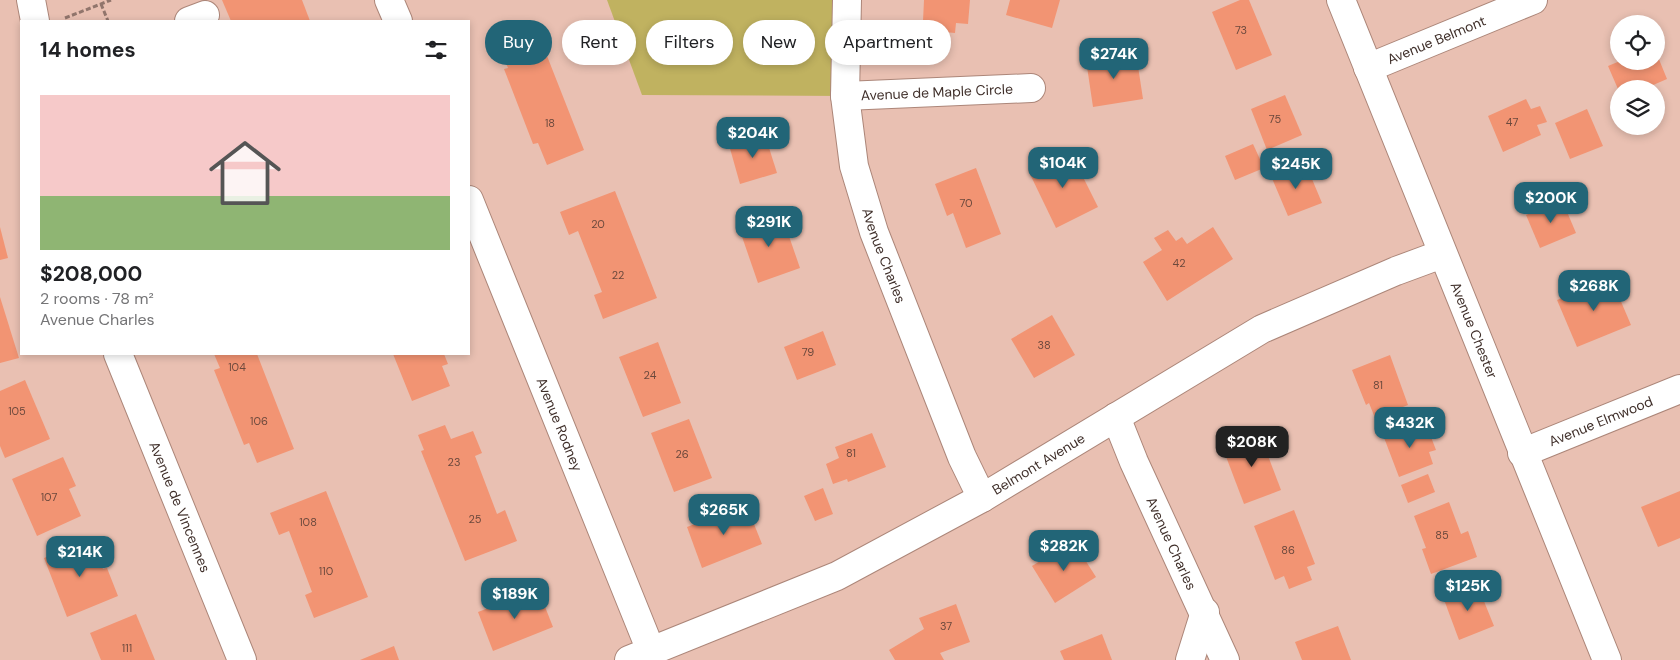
<!DOCTYPE html>
<html lang="en">
<head>
<meta charset="utf-8">
<style>
  :root { --surface:#fff; --page:#f2f2f2; --text:#202124; --muted:#757577; --line:#e0e0e0; --accent:#226577 }
  body { margin:0; font-family:"DM Sans",sans-serif; background:var(--page); color:var(--text); height:100vh; display:flex; flex-direction:column; font-size:19px; white-space:nowrap }
  * { box-sizing:border-box; margin:0 }
  p { font-size:16px; color:var(--muted) }
  .icon { flex:none; width:28px; height:28px; fill:none; stroke:currentColor; stroke-width:2; stroke-linecap:round; stroke-linejoin:round }
  .map { position:relative; flex:1; overflow:hidden }
  .sheet { position:absolute; left:20px; top:20px; width:450px; height:335px; display:flex; flex-direction:column; background:var(--surface); border-radius:0px; box-shadow:0 2px 8px #0003 }
  .sheet>* { flex:none }
  .guide { position:absolute; left:485px; top:20px; width:475px; height:45px; display:flex; gap:10px }
  .buttons { position:absolute; left:1610px; top:15px; display:grid; gap:10px }
  .buttons a { display:grid; place-items:center; width:55px; height:55px; border-radius:50%; background:var(--surface); box-shadow:0 2px 8px #0003; font-size:25px }
  .price { position:absolute; translate:-50% -42px; padding:0 11px; border-radius:10px; background:var(--accent); color:#fff; font-size:16px; line-height:32px; filter:drop-shadow(0 1px 2px #0008) }
  .price::after { content:''; position:absolute; left:50%; top:30px; width:15px; height:11px; margin-left:-8px; background:inherit; clip-path:polygon(0 0,100% 0,50% 100%) }
  .price.selected { background:#222; color:#fff }
  ul { padding:0; list-style:none }
  li { display:grid; align-content:center; gap:10px; height:265px; padding:0 20px }
  li+li { border-top:1px solid var(--line) }
  li span { display:grid; place-items:center; height:155px; border-radius:0px; color:#555 }
  li>.icon { margin-inline-start:auto }
  span .icon { width:90px; height:90px; fill:#fffc; stroke-width:1 }
  li b { font-size:21px }
  h2 { display:flex; justify-content:space-between; align-items:center; height:60px; padding:0 20px; font-size:21px }
  .chip { padding:0 18px; border-radius:22px; background:var(--surface); box-shadow:0 2px 8px #0003; font-size:18px; line-height:45px }
  .chip.selected { background:var(--accent); color:#fff }
  .map>svg:first-child { display:block }
</style>
</head>
<body>
<div class="map">
<svg width="1680" height="660" viewBox="0 0 1680 660">
  <rect width="100%" height="100%" fill="#e9c0b2"/>
  <path fill="#c0b260" d="M607,0H847L845,96L642,95Z"/>
  <g fill="#f29473">
    <path d="M222,0H302L310,21H231Z"/>
    <path d="M924,0H970L968,24L956,23L955,33L934,31V22L923,21Z"/>
    <path d="M1010,0H1060L1052,28L1006,15Z"/>
    <path d="M1240,0H1249L1272,55L1236,70L1212,12Z"/>
    <path d="M538,33L584,150L547,165L538,143L533,144L504,69L508,68L500,48Z"/>
    <path d="M1656,52L1667,79L1644,89H1618L1608,66L1620,61H1656Z"/>
    <path d="M1136,53L1143,99L1093,107L1086,60Z"/>
    <path d="M1285,95L1302,135L1267,150L1251,109Z"/>
    <path d="M1526,99L1531,109L1540,106L1547,122L1537,125L1541,135L1503,152L1488,116Z"/>
    <path d="M1587,109L1603,146L1570,159L1555,123Z"/>
    <path d="M765,135L777,173L740,184L729,145Z"/>
    <path d="M1253,144L1264,168L1235,180L1225,156Z"/>
    <path d="M1069,149L1098,207L1056,228L1028,170Z"/>
    <path d="M1307,167L1322,203L1288,216L1271,176L1292,168L1294,172Z"/>
    <path d="M976,168L1001,234L966,248L953,213L947,216L935,184Z"/>
    <path d="M615,191L657,298L603,319L594,295L602,292L578,231L569,235L560,212Z"/>
    <path d="M1562,200L1576,233L1540,248L1526,215Z"/>
    <path d="M781,213L800,268L758,283L739,228Z"/>
    <path d="M0,227L8,258L0,260Z"/>
    <path d="M1213,227L1233,259L1167,301L1143,262L1162,250L1154,238L1168,230L1176,241L1182,237L1187,244Z"/>
    <path d="M1611,278L1631,325L1577,347L1557,300Z"/>
    <path d="M0,297L19,358L0,363Z"/>
    <path d="M1052,315L1075,355L1034,378L1011,339Z"/>
    <path d="M823,331L836,365L797,380L784,347Z"/>
    <path d="M658,342L681,403L643,417L619,357Z"/>
    <path d="M214,354H257L294,449L257,463L249,443L244,445L214,370L220,368Z"/>
    <path d="M393,354H444L448,364L442,366L450,386L412,401Z"/>
    <path d="M1390,355L1408,405L1375,418L1369,403L1366,405L1352,370Z"/>
    <path d="M25,380L50,439L5,458L0,446V391Z"/>
    <path d="M689,419L712,478L674,492L651,433Z"/>
    <path d="M1417,422L1421,432L1428,429L1436,450L1429,452L1433,464L1399,477L1383,435Z"/>
    <path d="M445,425L451,439L473,431L482,453L475,456L497,514L505,510L517,541L465,561L421,451L424,450L418,435Z"/>
    <path d="M1259,432L1281,490L1244,504L1222,446Z"/>
    <path d="M872,433L886,467L848,482L847,479L833,484L826,464L839,458L835,447Z"/>
    <path d="M63,457L76,486L69,489L81,516L37,536L12,479Z"/>
    <path d="M1428,474L1435,492L1408,503L1401,485Z"/>
    <path d="M823,488L833,514L815,521L804,496Z"/>
    <path d="M326,491L368,597L314,618L305,595L312,592L289,531L279,535L270,513Z"/>
    <path d="M1680,491V538L1658,547L1641,507Z"/>
    <path d="M1449,502L1461,534L1468,531L1477,557L1431,574L1422,549L1426,548L1414,516Z"/>
    <path d="M746,504L762,544L702,568L687,527Z"/>
    <path d="M1294,510L1315,564L1307,567L1312,580L1289,589L1284,576L1275,580L1254,526Z"/>
    <path d="M90,539L103,569L107,568L118,596L67,617L44,558Z"/>
    <path d="M1073,541L1096,577L1055,603L1032,566Z"/>
    <path d="M1477,584L1494,626L1459,640L1443,597Z"/>
    <path d="M538,589L553,627L493,651L478,612Z"/>
    <path d="M956,604L970,642L940,653L944,660H895L889,650L924,629L919,618Z"/>
    <path d="M136,614L155,660H101L90,633Z"/>
    <path d="M1338,626L1351,660H1302L1295,642Z"/>
    <path d="M1102,634L1112,660H1064L1060,651Z"/>
    <path d="M394,646L399,660H360Z"/>
  </g>
  <g fill="none" stroke-linecap="round" stroke-linejoin="round">
    <defs>
      <g id="minor">
        <path d="M31,0L35,21"/>
        <path d="M389,0L398,21"/>
        <path id="s1" d="M847,0L845,96L854,166L874,232L962,457L982,498"/>
        <path id="s2" d="M1341,0L1607,660"/>
        <path d="M189,21L205,15"/>
        <path id="s3" d="M1368,68L1533,0"/>
        <path id="s4" d="M845,96L1031,88"/>
        <path id="s5" d="M469,200L651,651"/>
        <path id="s6" d="M118,354L242,660"/>
        <path id="s7" d="M1116,417L1134,462L1225,660"/>
        <path id="s8" d="M1522,453L1680,389"/>
        <path id="s9" d="M629,660L837,576L982,498L1262,329L1396,271L1442,254"/>
        <path d="M1190,660L1205,612"/>
      </g>
    </defs>
    <use href="#minor" stroke="#ac8679" stroke-width="30"/>
    <g stroke="#91756c" stroke-width="3" stroke-dasharray="5 2.5" stroke-linecap="butt">
      <path d="M101,4L108,21"/>
      <path d="M65,18L111,0"/>
    </g>
    <use href="#minor" stroke="#fff" stroke-width="28"/>
  </g>
  <g text-anchor="middle" stroke-width="4.5" stroke-linejoin="round" paint-order="stroke">
    <g font-size="11" fill="#6c493d">
      <text x="1241" y="34">73</text>
      <text x="1275" y="123">75</text>
      <text x="1512" y="126">47</text>
      <text x="550" y="127">18</text>
      <text x="966" y="207">70</text>
      <text x="598" y="228">20</text>
      <text x="1179" y="267">42</text>
      <text x="618" y="279">22</text>
      <text x="1044" y="349">38</text>
      <text x="808" y="356">79</text>
      <text x="237" y="371">104</text>
      <text x="650" y="379">24</text>
      <text x="1378" y="389">81</text>
      <text x="17" y="415">105</text>
      <text x="259" y="425">106</text>
      <text x="851" y="457">81</text>
      <text x="682" y="458">26</text>
      <text x="454" y="466">23</text>
      <text x="49" y="501">107</text>
      <text x="475" y="523">25</text>
      <text x="308" y="526">108</text>
      <text x="1442" y="539">85</text>
      <text x="1288" y="554">86</text>
      <text x="326" y="575">110</text>
      <text x="946" y="630">37</text>
      <text x="127" y="652">111</text>
    </g>
    <g font-size="14" fill="#40302b" stroke="#e9c0b2">
      <text dy="5" stroke="none"><textPath href="#s3" startOffset="74">Avenue Belmont</textPath></text>
      <text dy="5" stroke="none"><textPath href="#s4" startOffset="92">Avenue de Maple Circle</textPath></text>
      <text dy="5" stroke="none"><textPath href="#s1" startOffset="261">Avenue Charles</textPath></text>
      <text dy="5" stroke="none"><textPath href="#s2" startOffset="356">Avenue Chester</textPath></text>
      <text dy="5" stroke="none"><textPath href="#s8" startOffset="85">Avenue Elmwood</textPath></text>
      <text dy="5" stroke="none"><textPath href="#s5" startOffset="242">Avenue Rodney</textPath></text>
      <text dy="5" stroke="none"><textPath href="#s9" startOffset="455">Belmont Avenue</textPath></text>
      <text dy="5" stroke="none"><textPath href="#s6" startOffset="165">Avenue de Vincennes</textPath></text>
      <text dy="5" stroke="none"><textPath href="#s7" startOffset="138">Avenue Charles</textPath></text>
    </g>
  </g>
</svg>
<div class="buttons">
<a><svg class="icon" aria-label="locate" viewBox="0 0 24 24"><circle cx="12" cy="12" r="6"/><path d="M12 2v4M12 18v4M2 12h4M18 12h4"/></svg></a>
<a><svg class="icon" aria-label="layers" viewBox="0 0 24 24"><path d="M12 4l9 5-9 5-9-5zM3 14l9 5 9-5"/></svg></a>
</div>
<b class="price" style="left:1114px;top:80px">$274K</b>
<b class="price" style="left:753px;top:159px">$204K</b>
<b class="price" style="left:1063px;top:189px">$104K</b>
<b class="price" style="left:1296px;top:190px">$245K</b>
<b class="price" style="left:1551px;top:224px">$200K</b>
<b class="price" style="left:769px;top:248px">$291K</b>
<b class="price" style="left:1594px;top:312px">$268K</b>
<b class="price" style="left:1410px;top:449px">$432K</b>
<b class="price selected" style="left:1252px;top:468px">$208K</b>
<b class="price" style="left:724px;top:536px">$265K</b>
<b class="price" style="left:1064px;top:572px">$282K</b>
<b class="price" style="left:80px;top:578px">$214K</b>
<b class="price" style="left:1468px;top:612px">$125K</b>
<b class="price" style="left:515px;top:620px">$189K</b>
<div class="guide">
<a class="chip selected">Buy</a>
<a class="chip">Rent</a>
<a class="chip">Filters</a>
<a class="chip">New</a>
<a class="chip">Apartment</a>
</div>
<section class="sheet">
<h2>14 homes<svg class="icon" aria-label="filters" viewBox="0 0 24 24"><path d="M4 7h16M4 17h16"/><circle cx="9" cy="7" r="2"/><circle cx="15" cy="17" r="2"/></svg></h2>
<ul>
<li><span style="background:linear-gradient(#f6c9c9 65%,#8fb573 0)"><svg class="icon" aria-label="home" viewBox="0 0 24 24"><path d="M3 11l9-7 9 7M6 9v11h12V9"/></svg></span><div><b>$208,000</b><p>2 rooms · 78 m²</p><p>Avenue Charles</p></div></li>
</ul>
</section>
</div>
</body>
</html>
